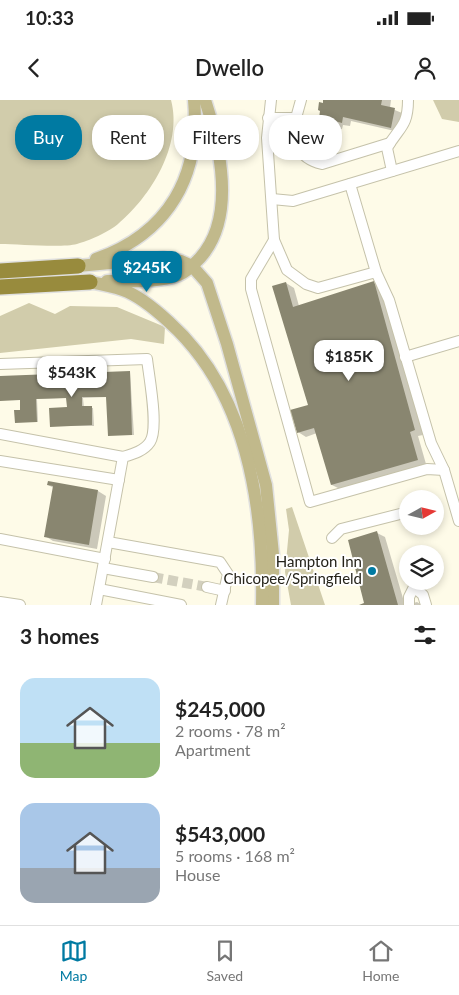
<!DOCTYPE html>
<html lang="en">
<head>
<meta charset="utf-8">
<style>
  :root { --surface:#fff; --page:#f6f6f6; --text:#222; --muted:#767676; --line:#e0e0e0; --accent:#007aa2 }
  body { margin:0; font-family:Lato,sans-serif; background:var(--page); color:var(--text); height:100vh; display:flex; flex-direction:column; font-size:19px; white-space:nowrap }
  * { box-sizing:border-box; margin:0 }
  p { font-size:16px; color:var(--muted) }
  .icon { flex:none; width:28px; height:28px; fill:none; stroke:currentColor; stroke-width:2; stroke-linecap:round; stroke-linejoin:round }
  .map { position:relative; height:505px; overflow:hidden }
  .sheet { display:flex; flex-direction:column; background:var(--surface); flex:1 }
  .sheet>* { flex:none }
  .top-card { position:absolute; left:15px; top:15px; width:430px; height:45px; display:flex; gap:10px }
  .needle { width:32px; rotate:82deg }
  .buttons { position:absolute; left:399px; top:390px; display:grid; gap:10px }
  .buttons a { display:grid; place-items:center; width:45px; height:45px; border-radius:50%; background:var(--surface); box-shadow:0 2px 8px #0003; font-size:25px }
  .price { position:absolute; translate:-50% -42px; padding:0 11px; border-radius:10px; background:#fff; color:#222; font-size:16px; line-height:32px; filter:drop-shadow(0 1px 2px #0008) }
  .price::after { content:''; position:absolute; left:50%; top:30px; width:15px; height:11px; margin-left:-8px; background:inherit; clip-path:polygon(0 0,100% 0,50% 100%) }
  .price.current { background:var(--accent); color:#fff }
  ul { padding:0; list-style:none }
  li { display:flex; align-items:center; gap:15px; height:125px; padding:0 20px }
  li span { display:grid; place-items:center; flex:none; width:140px; height:100px; border-radius:15px; color:#555 }
  li>.icon { margin-inline-start:auto }
  span .icon { width:60px; height:60px; fill:#fffc; stroke-width:1 }
  li b { font-size:21px }
  h2 { display:flex; justify-content:space-between; align-items:center; height:60px; padding:0 20px; font-size:21px }
  .pill { padding:0 18px; border-radius:20px; background:var(--surface); box-shadow:0 2px 8px #0003; font-size:18px; line-height:45px }
  .pill.current { background:var(--accent); color:#fff }
  .status { display:flex; justify-content:space-between; align-items:center; height:35px; padding:0 25px; background:var(--surface); direction:ltr }
  .status svg { height:14px; fill:currentColor }
  header { display:flex; justify-content:space-between; align-items:center; height:65px; padding:0 20px; background:var(--surface); font-size:22px; font-weight:600 }
  .tabs { display:flex; justify-content:space-around; align-items:center; height:70px; border-top:1px solid var(--line); background:var(--surface); font-size:14px; color:var(--muted) }
  .tabs a { display:grid; justify-items:center; gap:2px }
  .tabs .current { color:var(--accent) }
  .map>svg:first-child { display:block }
</style>
</head>
<body>
<div class="status"><b>10:33</b><svg viewBox="0 0 49 12"><path d="M0 12V9h3v3zM5 12V6h3v6zM10 12V3h3v9zM15 12V0h3v12zM26 1h20v11H26zM47 4h2v5h-2z"/></svg></div>
<header><svg class="icon" aria-label="back" viewBox="0 0 24 24"><path d="M15 5l-7 7 7 7"/></svg>Dwello<svg class="icon" aria-label="person" viewBox="0 0 24 24"><circle cx="12" cy="8" r="4"/><path d="M4 21q1-7 8-7t8 7"/></svg></header>
<div class="map">
<svg width="459" height="505" viewBox="0 0 459 505">
  <rect width="100%" height="100%" fill="#fefbe8"/>
  <g fill="#d1ccab">
    <path d="M0,0H171C183,45 151,96 118,124C109,132 88,141 77,144C62,148 18,144 0,144Z"/>
    <path d="M433,0H459V22L442,19Z"/>
    <path d="M29,203L55,214L70,206L117,207L165,227L164,244L131,239L0,253V216Z"/>
    <path d="M292,407L325,505H291L285,472L289,430L286,409Z"/>
  </g>
  <g fill="#0003">
    <path d="M325,0H391L390,8L402,13L399,32L351,21L350,26L343,25L342,29L335,28L320,17Z"/>
    <path d="M374,182L382,187L423,335L418,336L426,364L340,389L332,385L317,333L306,337L298,332L309,306L286,183L294,188L299,206Z"/>
    <path d="M130,272L134,335H109L107,297L83,298L84,308H93L94,326H51L68,308L67,298L37,299L38,322H16L21,311V300Z"/>
    <path d="M49,382L98,391L106,396L97,449L53,441L45,436L54,388L48,385Z"/>
    <path d="M377,433L385,437L405,505H361L366,504Z"/>
    <path d="M417,502L422,505H407Z"/>
  </g>
  <g fill="#898670">
    <path d="M323,0H382L381,5L395,8L391,28L343,17L342,23L335,21L334,26L325,24L326,19L319,18L320,11L318,10L319,2L323,3Z"/>
    <path d="M374,181L415,330L410,332L418,360L331,385L314,328L297,333L290,310L308,305L272,186L286,182L293,207Z"/>
    <path d="M130,271L132,335L108,336L106,297H82V306H92V325L50,327L49,308L67,307L66,298L36,299L37,322L15,323L14,310H20V300L0,301V276Z"/>
    <path d="M48,381L98,390L89,445L44,437L53,386L47,385Z"/>
    <path d="M377,431L398,505H359L364,503L348,440Z"/>
  </g>
  <g fill="none" stroke-linecap="round" stroke-linejoin="round">
    <path stroke="#d3d0bf" stroke-width="10" stroke-dasharray="10 5" stroke-linecap="butt" d="M153,477L207,487"/>
    <defs>
      <g id="minor">
        <path d="M271,0L267,38L274,140L287,170L306,184L318,188L376,172"/>
        <path d="M268,18H296L301,0"/>
        <path d="M296,18C296,42 295,57 322,64L390,43"/>
        <path d="M392,71L387,48C399,27 408,27 408,0"/>
        <path d="M350,84L376,172L389,200L431,343L444,370L459,421"/>
        <path d="M272,99L293,101L459,51"/>
        <path d="M274,140L251,179V189L310,402L427,369L444,370"/>
        <path d="M405,257L459,241"/>
        <path d="M0,264L147,259C149,277 159,328 150,342C144,351 133,354 123,357L96,505"/>
        <path d="M0,334L123,357"/>
        <path d="M0,361L119,380"/>
        <path d="M332,438L341,429L408,412"/>
        <path d="M0,439L105,459"/>
        <path d="M108,442L220,462L228,474L221,505"/>
        <path d="M103,468L153,477"/>
        <path d="M207,487L225,491"/>
        <path d="M99,489L181,505"/>
        <path d="M0,502L20,505"/>
        <path d="M409,505V497L414,487L423,495L426,505"/>
      </g>
      <g id="major">
        <path d="M96,159C169,133 201,76 194,0"/>
        <path d="M78,166L163,158L181,161L192,166L207,183L227,244L266,385L273,454V505"/>
        <path d="M107,181C130,181 158,183 179,175C187,172 194,164 200,158C237,117 220,46 205,0"/>
        <path d="M90,182C101,184 112,186 123,190C140,196 156,210 169,222C247,292 264,405 262,505"/>
      </g>
      <g id="highway">
        <path d="M0,171L78,166"/>
        <path d="M0,187L90,182"/>
      </g>
    </defs>
    <use href="#minor" stroke="#c5c2aa" stroke-width="12"/>
    <use href="#major" stroke="#e0e0df" stroke-width="15"/>
    <use href="#highway" stroke="#e0e0df" stroke-width="18"/>
    <use href="#minor" stroke="#fff" stroke-width="10"/>
    <use href="#major" stroke="#c1b98b" stroke-width="12"/>
    <use href="#highway" stroke="#988b3d" stroke-width="15"/>
  </g>
  <circle fill="#007aa2" stroke="#fff" stroke-width="2" cx="372" cy="471" r="5"/>
  <g text-anchor="middle" stroke-width="4" stroke-linejoin="round" paint-order="stroke">
    <g font-size="15" fill="#25231a" stroke="#fff" text-anchor="end">
      <text x="362" y="467">Hampton Inn<tspan x="362" dy="17">Chicopee/Springfield</tspan></text>
    </g>
  </g>
</svg>
<div class="buttons">
<a><svg class="needle" viewBox="-14 -14 28 28"><path d="M0-13l5 13h-10z" fill="#e53935"/><path d="M0 13l5-13h-10z" fill="#767676"/></svg></a>
<a><svg class="icon" aria-label="layers" viewBox="0 0 24 24"><path d="M12 4l9 5-9 5-9-5zM3 14l9 5 9-5"/></svg></a>
</div>
<b class="price current" style="left:147px;top:193px">$245K</b>
<b class="price" style="left:349px;top:282px">$185K</b>
<b class="price" style="left:72px;top:298px">$543K</b>
<div class="top-card">
<a class="pill current">Buy</a>
<a class="pill">Rent</a>
<a class="pill">Filters</a>
<a class="pill">New</a>
</div>
</div>
<section class="sheet">
<h2>3 homes<svg class="icon" aria-label="filters" viewBox="0 0 24 24"><path d="M4 7h16M4 17h16"/><circle cx="9" cy="7" r="2"/><circle cx="15" cy="17" r="2"/></svg></h2>
<ul>
<li><span style="background:linear-gradient(#bfe0f5 65%,#8fb573 0)"><svg class="icon" aria-label="home" viewBox="0 0 24 24"><path d="M3 11l9-7 9 7M6 9v11h12V9"/></svg></span><div><b>$245,000</b><p>2 rooms · 78 m²</p><p>Apartment</p></div></li>
<li><span style="background:linear-gradient(#a9c7e8 65%,#9aa5b1 0)"><svg class="icon" aria-label="home" viewBox="0 0 24 24"><path d="M3 11l9-7 9 7M6 9v11h12V9"/></svg></span><div><b>$543,000</b><p>5 rooms · 168 m²</p><p>House</p></div></li>
</ul>
</section>
<nav class="tabs">
<a class="current"><svg class="icon" aria-label="map" viewBox="0 0 24 24"><path d="M3 6l6-2 6 2 6-2v14l-6 2-6-2-6 2zM9 4v14M15 6v14"/></svg>Map</a>
<a><svg class="icon" aria-label="saved" viewBox="0 0 24 24"><path d="M7 4h10v16l-5-4-5 4z"/></svg>Saved</a>
<a><svg class="icon" aria-label="home" viewBox="0 0 24 24"><path d="M3 11l9-7 9 7M6 9v11h12V9"/></svg>Home</a>
</nav>
</body>
</html>
